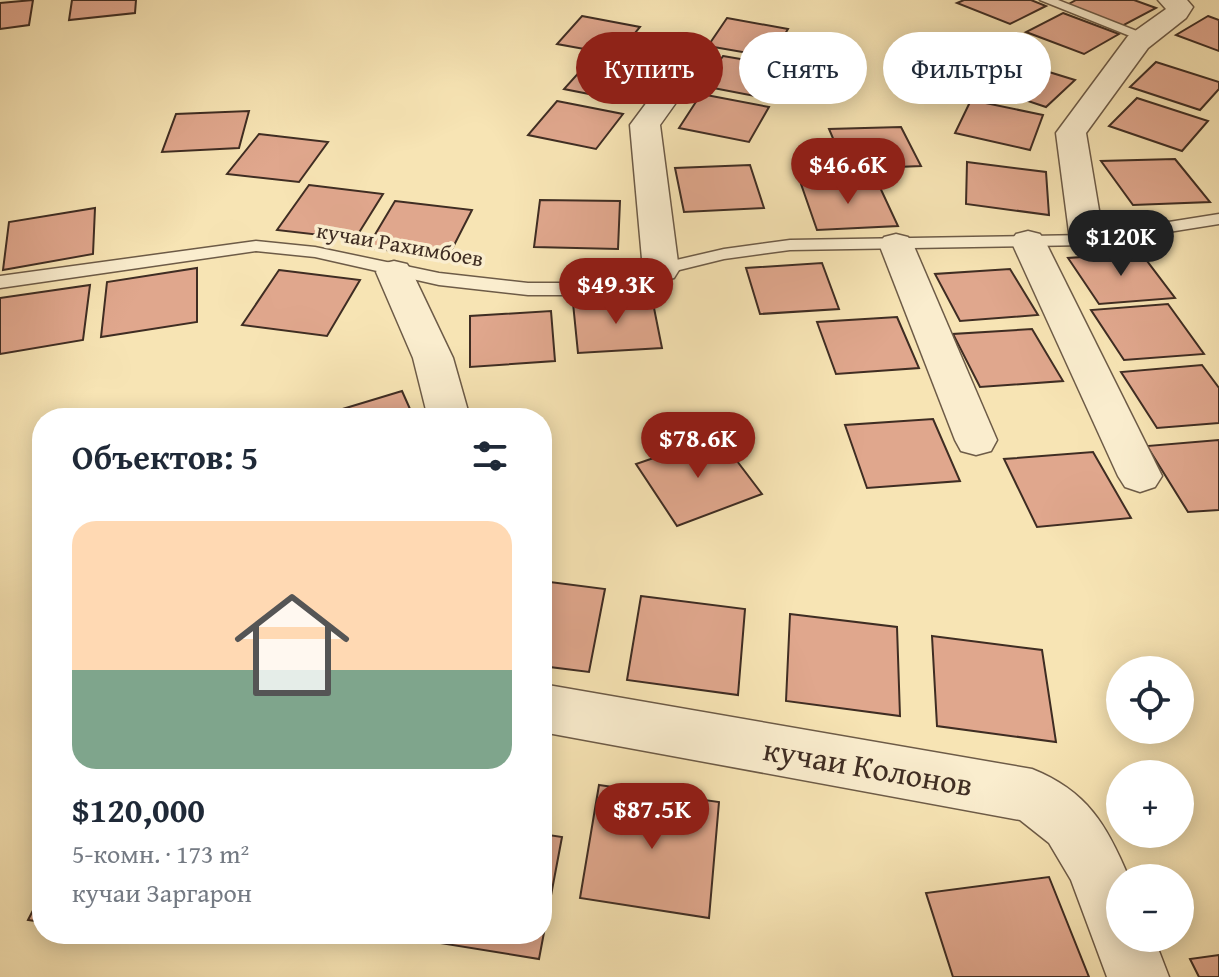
<!DOCTYPE html>
<html lang="ru">
<head>
<meta charset="utf-8">
<style>
  :root { --surface:#fff; --page:#f2f2f3; --text:#1f2937; --muted:#747a83; --accent:#8f2418 }
  body { margin:0; font-family:"Gentium Book Plus",serif; background:var(--page); color:var(--text); height:100vh; display:flex; flex-direction:column; font-size:30px; white-space:nowrap }
  * { box-sizing:border-box; margin:0 }
  p { font-size:26px; color:var(--muted) }
  .icon { flex:none; width:44px; height:44px; fill:none; stroke:currentColor; stroke-width:2; stroke-linecap:round; stroke-linejoin:round }
  .map { position:relative; flex:1; overflow:hidden }
  .drawer { position:absolute; left:32px; top:408px; width:520px; height:536px; display:flex; flex-direction:column; background:var(--surface); border-radius:32px; box-shadow:0 4px 20px #0003 }
  .drawer>* { flex:none }
  .banner { position:absolute; left:576px; top:32px; width:522px; height:72px; display:flex; gap:16px }
  .tools { position:absolute; left:1106px; top:656px; display:grid; gap:16px }
  .tools a { display:grid; place-items:center; width:88px; height:88px; border-radius:50%; background:var(--surface); box-shadow:0 4px 20px #0003; font-size:40px }
  .price { position:absolute; translate:-50% -68px; padding:0 18px; border-radius:28px; background:var(--accent); color:#fff; font-size:26px; line-height:52px; filter:drop-shadow(0 2px 4px #0008) }
  .price::after { content:''; position:absolute; left:50%; top:48px; width:24px; height:18px; margin-left:-12px; background:inherit; clip-path:polygon(0 0,100% 0,50% 100%) }
  .price.current { background:#222; color:#fff }
  ul { padding:0; list-style:none }
  li { display:grid; align-content:center; gap:16px; height:424px; padding:0 40px }
  li span { display:grid; place-items:center; height:248px; border-radius:24px; color:#555 }
  li>.icon { margin-inline-start:auto }
  span .icon { width:144px; height:144px; fill:#fffc; stroke-width:1 }
  li b { font-size:34px }
  h2 { display:flex; justify-content:space-between; align-items:center; height:96px; padding:0 40px; font-size:34px }
  .tag { padding:0 28px; border-radius:36px; background:var(--surface); box-shadow:0 4px 20px #0003; font-size:28px; line-height:72px }
  .tag.current { background:var(--accent); color:#fff }
  .map>svg:first-child { display:block }
</style>
</head>
<body>
<div class="map">
<svg width="1219" height="977" viewBox="0 0 1219 977">
  <rect width="100%" height="100%" fill="#f7e4b4"/>
  <filter id="stains"><feTurbulence type="fractalNoise" baseFrequency=".0025" numOctaves="4"/><feColorMatrix values="0 0 0 0 .2 0 0 0 0 .09 0 0 0 0 .02 0 0 0 .5 -.17"/></filter>
  <radialGradient id="worn" r=".72"><stop offset=".6" stop-color="#630" stop-opacity="0"/><stop offset="1" stop-color="#630" stop-opacity=".3"/></radialGradient>
  <g fill="#e0a78d" stroke="#3f2d23" stroke-width="2">
    <path d="M33,0L29,25L0,29V3Z"/>
    <path d="M72,0H136L135,13L69,20Z"/>
    <path d="M964,0H1031L1046,6L1010,24L957,3Z"/>
    <path d="M1076,0H1134L1156,8L1122,26L1067,5Z"/>
    <path d="M1063,13L1119,34L1084,54L1026,32Z"/>
    <path d="M582,16L640,27L617,55L557,44Z"/>
    <path d="M1208,16L1219,20V51L1176,35Z"/>
    <path d="M727,18L788,29L771,57L708,46Z"/>
    <path d="M723,56L788,67L770,99L703,86Z"/>
    <path d="M591,59L653,70L629,102L564,89Z"/>
    <path d="M1010,60L1075,80L1046,107L980,85Z"/>
    <path d="M1156,62L1219,82V89L1200,110L1130,87Z"/>
    <path d="M701,94L769,107L749,142L679,128Z"/>
    <path d="M1137,98L1208,121L1182,151L1109,126Z"/>
    <path d="M971,100L1043,115L1030,150L955,133Z"/>
    <path d="M557,101L623,114L596,149L528,135Z"/>
    <path d="M249,111L239,148L162,152L176,114Z"/>
    <path d="M901,127L921,166L846,169L829,129Z"/>
    <path d="M259,134L328,142L299,182L227,174Z"/>
    <path d="M1175,159L1210,202L1133,205L1101,161Z"/>
    <path d="M967,162L1046,172L1049,215L966,204Z"/>
    <path d="M750,165L764,208L684,212L675,168Z"/>
    <path d="M877,181L898,226L817,230L801,184Z"/>
    <path d="M309,185L383,194L355,239L277,230Z"/>
    <path d="M540,200L620,201L618,249L534,247Z"/>
    <path d="M395,201L472,210L448,257L367,248Z"/>
    <path d="M95,208L93,254L3,270L9,222Z"/>
    <path d="M1141,253L1175,298L1099,304L1068,258Z"/>
    <path d="M822,263L839,309L760,314L746,268Z"/>
    <path d="M197,268V322L101,337L107,282Z"/>
    <path d="M1010,269L1038,315L960,321L935,274Z"/>
    <path d="M279,270L360,280L327,336L242,325Z"/>
    <path d="M90,285L83,340L0,354V298Z"/>
    <path d="M652,298L662,348L578,353L573,303Z"/>
    <path d="M1168,304L1204,354L1124,360L1091,310Z"/>
    <path d="M551,311L555,361L470,367V316Z"/>
    <path d="M897,317L919,368L836,374L817,322Z"/>
    <path d="M1032,329L1063,381L980,387L953,334Z"/>
    <path d="M1202,365L1219,388V423L1157,428L1121,372Z"/>
    <path d="M402,391L414,418L316,417Z"/>
    <path d="M933,419L960,481L867,488L845,425Z"/>
    <path d="M718,436L762,494L677,526L636,464Z"/>
    <path d="M1219,440V510L1188,512L1147,446Z"/>
    <path d="M1093,452L1131,518L1037,527L1004,459Z"/>
    <path d="M542,581L605,589L589,672L542,666Z"/>
    <path d="M641,596L745,609L738,695L627,680Z"/>
    <path d="M790,614L897,627L900,716L786,701Z"/>
    <path d="M932,636L1042,650L1056,742L937,726Z"/>
    <path d="M599,785L719,802L709,918L580,898Z"/>
    <path d="M542,834L562,837L539,959L409,938L410,934H542Z"/>
    <path d="M1049,877L1089,977H953L926,893Z"/>
    <path d="M42,893V922L28,920Z"/>
    <path d="M1219,955V977H1199L1190,959Z"/>
  </g>
  <g fill="none" stroke-linecap="round" stroke-linejoin="round">
    <defs>
      <g id="lane">
        <path d="M1040,0H1058L1152,37L1140,40Z"/>
        <path d="M1219,214V224L1087,245L790,250L724,259L594,291L562,295H528L439,285L315,257L256,251L0,288V276L256,241L315,247L439,273L528,283H562L594,279L724,249L790,240L1087,235Z"/>
      </g>
      <g id="street">
        <path d="M1158,0H1187L1193,7L1186,18L1148,48L1086,133L1104,240L1099,247L1087,250L1075,247L1070,240L1056,133L1128,36L1166,9Z"/>
        <path d="M681,68L691,70L695,76L660,125L679,270L674,278L661,281L648,278L643,270L630,125L671,70Z"/>
        <path d="M1028,231L1040,234L1045,241L1162,476L1155,487L1140,492L1125,487L1118,476L1011,241L1016,234Z"/>
        <path d="M896,234L908,237L913,244L997,440L991,451L976,455L961,451L955,440L879,244L884,237Z"/>
        <path d="M394,261L407,264L412,272L453,358L470,418H428L413,358L376,272L381,264Z"/>
        <path d="M542,684L1032,769C1087,791 1107,825 1129,878H1120V938H1154L1169,977H1107L1071,880L1049,843L1020,820L542,732Z"/>
      </g>
    </defs>
    <use href="#lane" stroke="#6d5b47" stroke-width="3"/>
    <use href="#street" stroke="#6d5b47" stroke-width="3"/>
    <use href="#lane" fill="#faedce" fill-rule="evenodd"/>
    <use href="#street" fill="#faedce" fill-rule="evenodd"/>
  </g>
  <g text-anchor="middle" stroke-width="7" stroke-linejoin="round" paint-order="stroke">
    <g font-size="22" fill="#3f2d23" stroke="#faedce">
      <text transform="translate(400 244) rotate(10)" y="8">кучаи Рахимбоев</text>
    </g>
    <g font-size="32" fill="#3f2d23" stroke="#faedce">
      <text transform="translate(868 767) rotate(10)" y="11">кучаи Колонов</text>
    </g>
  </g>
  <rect width="100%" height="100%" filter="url(#stains)"/>
  <rect width="100%" height="100%" fill="url(#worn)"/>
</svg>
<div class="tools">
<a><svg class="icon" aria-label="locate" viewBox="0 0 24 24"><circle cx="12" cy="12" r="6"/><path d="M12 2v4M12 18v4M2 12h4M18 12h4"/></svg></a>
<a>+</a>
<a>−</a>
</div>
<b class="price" style="left:848px;top:206px">$46.6K</b>
<b class="price current" style="left:1121px;top:278px">$120K</b>
<b class="price" style="left:616px;top:326px">$49.3K</b>
<b class="price" style="left:698px;top:480px">$78.6K</b>
<b class="price" style="left:652px;top:851px">$87.5K</b>
<div class="banner">
<a class="tag current">Купить</a>
<a class="tag">Снять</a>
<a class="tag">Фильтры</a>
</div>
<section class="drawer">
<h2>Объектов: 5<svg class="icon" aria-label="filters" viewBox="0 0 24 24"><path d="M4 7h16M4 17h16"/><circle cx="9" cy="7" r="2"/><circle cx="15" cy="17" r="2"/></svg></h2>
<ul>
<li><span style="background:linear-gradient(#ffd9b3 60%,#7fa58c 0)"><svg class="icon" aria-label="home" viewBox="0 0 24 24"><path d="M3 11l9-7 9 7M6 9v11h12V9"/></svg></span><div><b>$120,000</b><p>5-комн. · 173 m²</p><p>кучаи Заргарон</p></div></li>
</ul>
</section>
</div>
</body>
</html>
